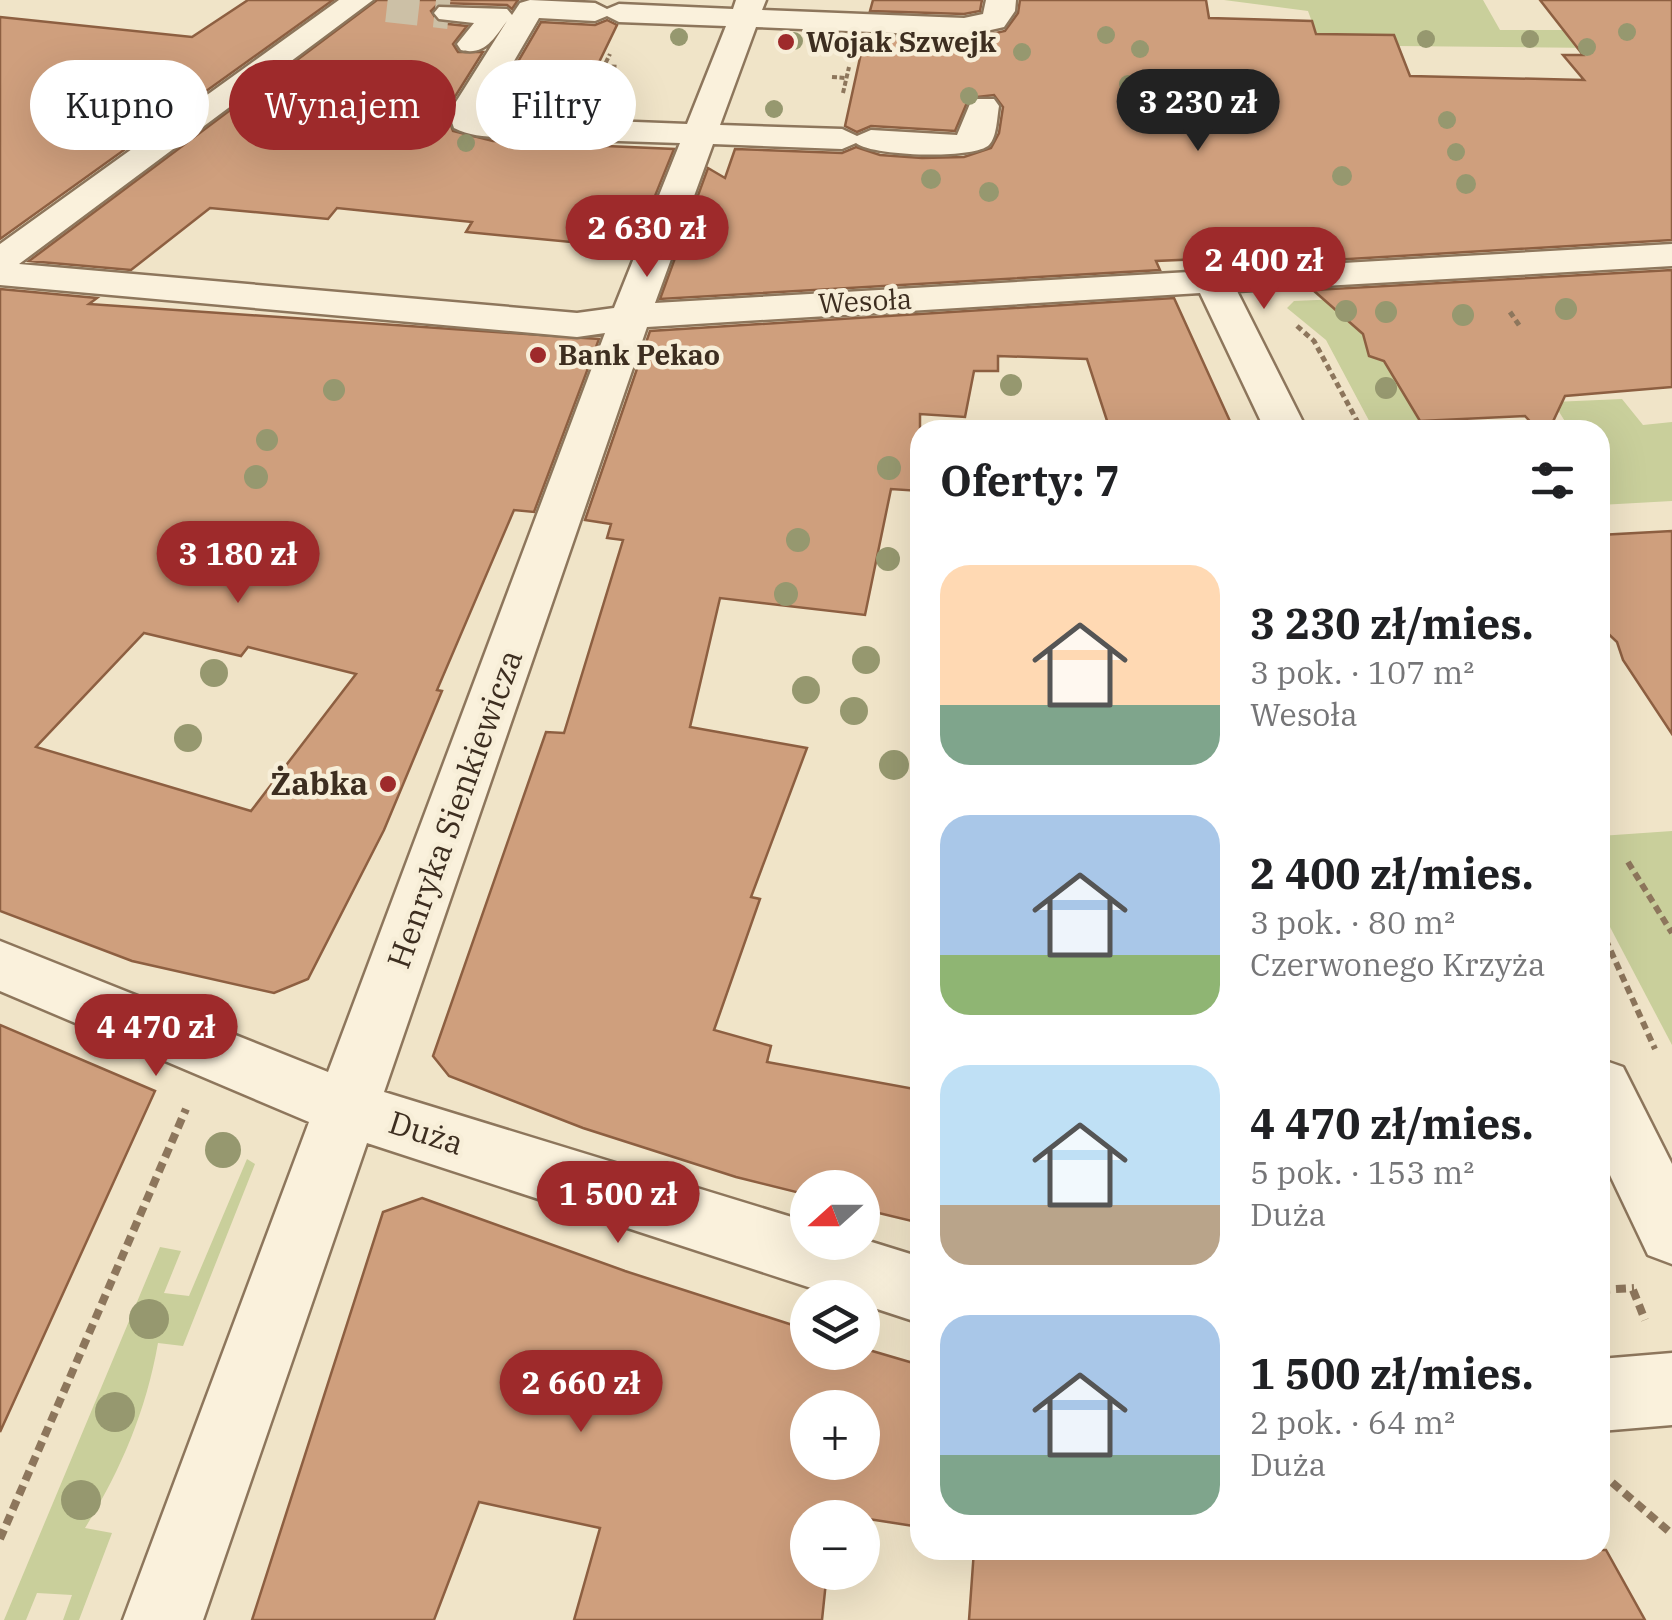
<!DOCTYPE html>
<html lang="pl">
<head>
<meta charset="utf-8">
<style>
  :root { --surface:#fff; --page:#f6f6f6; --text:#202124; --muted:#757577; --accent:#9e2a2b }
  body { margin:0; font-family:"IBM Plex Serif",serif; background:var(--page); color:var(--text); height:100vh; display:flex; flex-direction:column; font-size:38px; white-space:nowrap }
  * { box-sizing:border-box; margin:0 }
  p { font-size:32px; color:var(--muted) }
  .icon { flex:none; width:55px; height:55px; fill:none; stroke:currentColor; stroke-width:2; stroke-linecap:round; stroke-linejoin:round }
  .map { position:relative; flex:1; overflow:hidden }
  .details { position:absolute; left:910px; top:420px; width:700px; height:1140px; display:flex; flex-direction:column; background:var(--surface); border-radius:30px; box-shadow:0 10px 40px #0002 }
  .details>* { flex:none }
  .hud { position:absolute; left:30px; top:60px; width:730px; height:90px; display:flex; gap:20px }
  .needle { width:65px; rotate:249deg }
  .controls { position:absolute; left:790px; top:1170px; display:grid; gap:20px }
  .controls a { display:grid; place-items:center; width:90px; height:90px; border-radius:50%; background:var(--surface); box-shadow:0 10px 40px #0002; font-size:50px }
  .price { position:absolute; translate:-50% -85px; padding:0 22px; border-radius:35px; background:var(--accent); color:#fff; font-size:32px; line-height:65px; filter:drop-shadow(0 2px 5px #0008) }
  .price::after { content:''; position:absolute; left:50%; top:60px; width:30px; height:22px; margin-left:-15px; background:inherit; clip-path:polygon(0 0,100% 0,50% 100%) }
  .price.on { background:#222; color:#fff }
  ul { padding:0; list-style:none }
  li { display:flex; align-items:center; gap:30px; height:250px; padding:0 30px }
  li span { display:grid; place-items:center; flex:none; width:280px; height:200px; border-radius:30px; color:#555 }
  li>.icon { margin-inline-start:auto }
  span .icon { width:120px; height:120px; fill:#fffc; stroke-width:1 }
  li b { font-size:42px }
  h2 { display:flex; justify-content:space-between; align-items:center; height:120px; padding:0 30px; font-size:42px }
  .pill { padding:0 35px; border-radius:45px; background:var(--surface); box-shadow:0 10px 40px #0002; font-size:35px; line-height:90px }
  .pill.on { background:var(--accent); color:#fff }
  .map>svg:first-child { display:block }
</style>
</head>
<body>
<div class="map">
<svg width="1672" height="1620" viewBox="0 0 1672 1620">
  <rect width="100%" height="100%" fill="#f0e4c8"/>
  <g fill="#c9cf9b">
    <path d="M1224,0H1483L1500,30H1585L1600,48L1398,46L1393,35L1316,33L1308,11Z"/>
    <path d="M1433,295L1367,350L1371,357L1383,359L1429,430H1374L1326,340L1287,308L1294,301Z"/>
    <path d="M1622,399L1643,425L1672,422V501L1600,505V430H1556L1566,423L1553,402Z"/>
    <path d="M1672,831V1045L1600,908V836Z"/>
    <path d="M247,1159L255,1164L183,1346L158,1343C146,1411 121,1470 85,1528L112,1533L79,1620H63L72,1595L37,1593L26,1620H4L160,1247L181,1251L164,1293L189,1296Z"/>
  </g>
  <g fill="#cf9f7d" stroke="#8d5f41" stroke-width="2.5" fill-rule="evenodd">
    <path d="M248,0H333L0,239V17L192,37Z"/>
    <path d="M377,0H518L512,9L507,5L439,3L431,11L439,23L467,26L453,44L458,52H483L446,111L453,131L493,141L674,149L634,248L466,232L472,222L337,208L328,219L210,208L131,270L29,261Z"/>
    <path d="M873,0H982L980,11L964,14L870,11Z"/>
    <path d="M1020,0H1206L1209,18L1312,21L1316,34L1394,35L1410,76L1584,80L1563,55H1583L1540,0H1672V240L1281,263L1273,256L1156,261L1160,270L660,299L708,168L725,178L735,149L842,153L856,147L880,155L922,158L964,157L991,148L999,133L1003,107L994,95L969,98L955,131L871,126L857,132L845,126L865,35L964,40L1005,31L1018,13Z"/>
    <path d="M607,20L617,25L573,116L488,113L541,22L595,25Z"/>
    <path d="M1672,270V387L1565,396L1549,430H1538L1525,416L1420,421L1384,361L1369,356L1363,334L1313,290Z"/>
    <path d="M0,289L97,298L89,304L599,339L534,512L514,510L437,690L442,691L384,830L308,979L274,993L132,961L0,911ZM144,633L241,656L248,647L356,674L251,811L36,747Z"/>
    <path d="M1174,298L1234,430H1110L1087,359L998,356V371H974L965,417L920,414V491L891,489L865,615L720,598L690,727L807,748L751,897L760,899L714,1030L771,1046L767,1062L920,1090V1223L862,1209V1188H808V1195L736,1177L583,1128L449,1076L433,1056L546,732L564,733L623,540L607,538L611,524L585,520L650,331Z"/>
    <path d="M1672,531V734L1623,660L1617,642L1600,626V535Z"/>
    <path d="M0,1025L155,1091L0,1432Z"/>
    <path d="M422,1198L625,1271L808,1330V1352H862V1348L920,1365V1527L862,1518H808V1572H827L822,1620H574L600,1528L479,1502L434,1620H252L383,1212ZM808,1408H862V1462H808Z"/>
    <path d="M974,1550H1606L1645,1620H969Z"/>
  </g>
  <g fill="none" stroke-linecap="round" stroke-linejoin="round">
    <path stroke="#ccc0a6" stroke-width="32" stroke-dasharray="32 16" stroke-linecap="butt" d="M387,6L449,13"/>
    <defs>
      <g id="minor">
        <path d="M339,0H373L19,264L577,313L614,308L680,143L558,139C526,131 487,145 454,128L449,113L507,21C494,38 485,56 461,50L457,44L474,23L439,19L434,13L439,7L507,9L512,15L520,3L530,0L595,3L607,9L619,4L733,9L736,0H766L762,10L964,18L983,14L986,0H1016L1015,11L1004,27L964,36L756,27L720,125L842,129L857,136L871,130L957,135L972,99H994L999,106C997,117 997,137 989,145C973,160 871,156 856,143L842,149L713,144L655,303L1672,244V266L1237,291L1307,430H1265L1200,293L647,327L384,1092L808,1222V1242H862V1239L920,1257V1323L862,1304V1298H842L367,1143L203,1620H123L309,1122L0,991V941L328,1072L605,333L577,337L0,285V244ZM607,16L619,22L726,26L687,124L558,119C538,124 505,117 482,116L539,18L595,21Z"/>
        <path d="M1600,1059L1623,1067L1672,1164V1264L1648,1255L1600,1154Z"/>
        <path d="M1672,1353V1425L1600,1431V1359Z"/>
      </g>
    </defs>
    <use href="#minor" stroke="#8d765c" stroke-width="5"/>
    <g stroke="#8d765c" stroke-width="4" stroke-dasharray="5 2.5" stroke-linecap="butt">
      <path d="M604,66L619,67"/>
      <path d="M832,77L846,78"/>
      <path d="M596,83L610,54"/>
      <path d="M843,93L849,67"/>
    </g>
    <g stroke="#8d765c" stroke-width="5" stroke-dasharray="6 4" stroke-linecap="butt">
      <path d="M1510,312L1521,328"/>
      <path d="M1297,326L1314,341L1362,430"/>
    </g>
    <g stroke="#8d765c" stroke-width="6" stroke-dasharray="8 5" stroke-linecap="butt">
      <path d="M1628,862L1672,933"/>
      <path d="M1600,927L1655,1049"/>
    </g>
    <g stroke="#8d765c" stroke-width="8" stroke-dasharray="10 6" stroke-linecap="butt">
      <path d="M1600,1290L1634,1288"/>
      <path d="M1633,1290L1645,1320"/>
      <path d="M1600,1472L1672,1534"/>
      <path d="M0,1539L186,1109"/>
    </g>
    <use href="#minor" fill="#faf1dc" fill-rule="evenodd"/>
  </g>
  <g fill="#96986f">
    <circle cx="1627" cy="32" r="9"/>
    <circle cx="1106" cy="35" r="9"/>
    <circle cx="679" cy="37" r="9"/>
    <circle cx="1426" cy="39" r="9"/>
    <circle cx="1530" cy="39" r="9"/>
    <circle cx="794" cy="41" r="9"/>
    <circle cx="1587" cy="47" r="9"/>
    <circle cx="1140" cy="49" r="9"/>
    <circle cx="1022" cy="52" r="9"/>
    <circle cx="1128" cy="84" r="9"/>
    <circle cx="969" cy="96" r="9"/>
    <circle cx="774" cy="109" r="9"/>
    <circle cx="154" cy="112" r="9"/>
    <circle cx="1447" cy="120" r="9"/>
    <circle cx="123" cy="130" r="9"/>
    <circle cx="466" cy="143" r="9"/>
    <circle cx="1456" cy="152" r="9"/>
    <circle cx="1342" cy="176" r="10"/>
    <circle cx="931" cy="179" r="10"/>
    <circle cx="1466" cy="184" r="10"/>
    <circle cx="989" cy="192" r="10"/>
    <circle cx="1566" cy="309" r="11"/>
    <circle cx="1346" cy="311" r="11"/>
    <circle cx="1386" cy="312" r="11"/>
    <circle cx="1463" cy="315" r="11"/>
    <circle cx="1011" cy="385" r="11"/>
    <circle cx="1386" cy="388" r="11"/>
    <circle cx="334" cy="390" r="11"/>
    <circle cx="267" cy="440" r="11"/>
    <circle cx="889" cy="468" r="12"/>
    <circle cx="256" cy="477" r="12"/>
    <circle cx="798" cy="540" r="12"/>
    <circle cx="888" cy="559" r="12"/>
    <circle cx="786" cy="594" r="12"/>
    <circle cx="866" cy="660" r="14"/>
    <circle cx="214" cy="673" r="14"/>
    <circle cx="806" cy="690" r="14"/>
    <circle cx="854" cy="711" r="14"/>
    <circle cx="188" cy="738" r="14"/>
    <circle cx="894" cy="765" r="15"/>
    <circle cx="223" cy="1150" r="18"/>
    <circle cx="149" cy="1319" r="20"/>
    <circle cx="115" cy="1412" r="20"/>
    <circle cx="81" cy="1500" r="20"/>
  </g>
  <g fill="#9e2a2b" stroke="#f7eed8" stroke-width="4">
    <circle cx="786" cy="42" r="10"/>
    <circle cx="538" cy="355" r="10"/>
    <circle cx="388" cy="784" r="10"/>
  </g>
  <g text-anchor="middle" stroke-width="9" stroke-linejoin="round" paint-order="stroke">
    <g font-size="28" font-weight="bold" fill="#3d2e20" stroke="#f7eed8" text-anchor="start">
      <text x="806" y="52">Wojak Szwejk</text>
      <text x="558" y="365">Bank Pekao</text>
    </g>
    <g font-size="28" fill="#3d2e20" stroke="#f7eed8">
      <text transform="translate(865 301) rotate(-3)" y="10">Wesoła</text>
    </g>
    <g font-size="32" font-weight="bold" fill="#3d2e20" stroke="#f7eed8" text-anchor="end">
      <text x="368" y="795">Żabka</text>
    </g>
    <g font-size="32" fill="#3d2e20" stroke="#f7eed8">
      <text transform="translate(455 809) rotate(-70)" y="11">Henryka Sienkiewicza</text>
      <text transform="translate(426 1133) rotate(18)" y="11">Duża</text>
    </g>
  </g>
</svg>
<div class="controls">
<a><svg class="needle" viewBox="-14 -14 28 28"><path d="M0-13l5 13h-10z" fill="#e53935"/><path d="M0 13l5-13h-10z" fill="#757577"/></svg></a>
<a><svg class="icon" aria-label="layers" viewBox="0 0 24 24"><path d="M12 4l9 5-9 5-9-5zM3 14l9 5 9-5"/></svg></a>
<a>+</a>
<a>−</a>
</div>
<b class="price on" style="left:1198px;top:154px">3 230 zł</b>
<b class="price" style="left:647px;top:280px">2 630 zł</b>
<b class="price" style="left:1264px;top:312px">2 400 zł</b>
<b class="price" style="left:238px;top:606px">3 180 zł</b>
<b class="price" style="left:156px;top:1079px">4 470 zł</b>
<b class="price" style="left:618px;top:1246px">1 500 zł</b>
<b class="price" style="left:581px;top:1435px">2 660 zł</b>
<div class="hud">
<a class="pill">Kupno</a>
<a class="pill on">Wynajem</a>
<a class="pill">Filtry</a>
</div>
<section class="details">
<h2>Oferty: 7<svg class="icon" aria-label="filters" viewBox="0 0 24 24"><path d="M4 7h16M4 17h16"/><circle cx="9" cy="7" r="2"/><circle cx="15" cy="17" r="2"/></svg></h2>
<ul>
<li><span style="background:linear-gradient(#ffd9b3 70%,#7fa58c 0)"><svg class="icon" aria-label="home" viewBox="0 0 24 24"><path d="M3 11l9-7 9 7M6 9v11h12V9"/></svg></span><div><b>3 230 zł/mies.</b><p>3 pok. · 107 m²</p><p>Wesoła</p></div></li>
<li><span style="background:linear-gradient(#a9c7e8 70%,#8fb573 0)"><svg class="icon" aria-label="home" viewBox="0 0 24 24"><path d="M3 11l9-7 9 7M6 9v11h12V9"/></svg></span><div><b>2 400 zł/mies.</b><p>3 pok. · 80 m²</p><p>Czerwonego Krzyża</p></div></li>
<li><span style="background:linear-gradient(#bfe0f5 70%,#b9a48a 0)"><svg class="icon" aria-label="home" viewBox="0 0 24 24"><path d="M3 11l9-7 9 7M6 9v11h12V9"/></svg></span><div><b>4 470 zł/mies.</b><p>5 pok. · 153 m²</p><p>Duża</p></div></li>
<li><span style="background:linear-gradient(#a9c7e8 70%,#7fa58c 0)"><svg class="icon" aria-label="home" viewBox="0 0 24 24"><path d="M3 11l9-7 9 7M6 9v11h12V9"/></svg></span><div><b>1 500 zł/mies.</b><p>2 pok. · 64 m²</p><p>Duża</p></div></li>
</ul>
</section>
</div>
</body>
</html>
